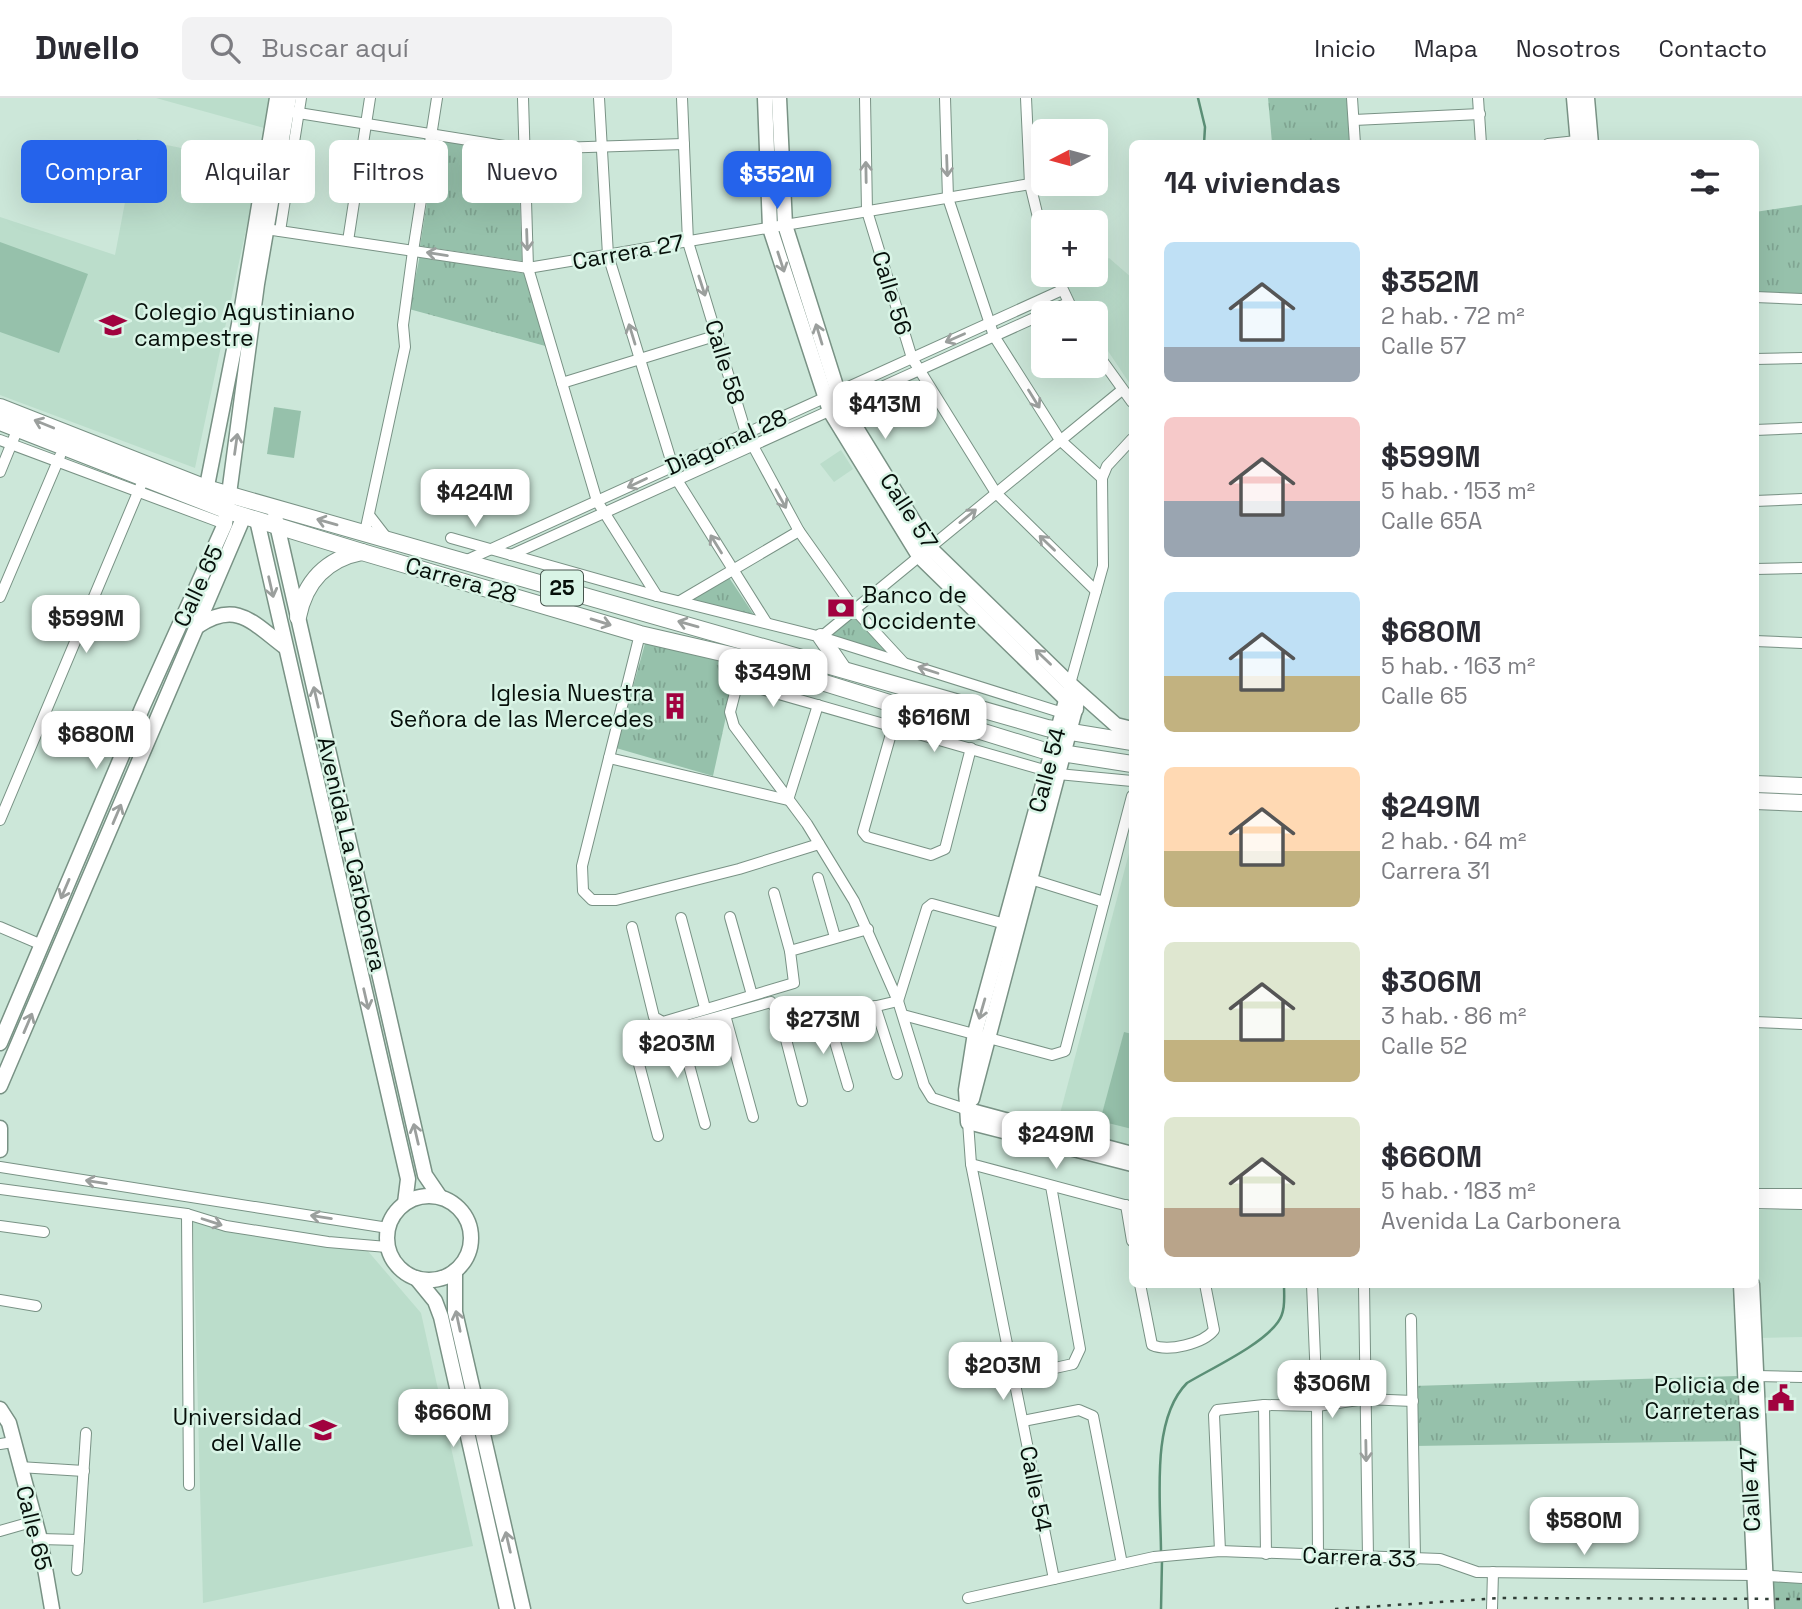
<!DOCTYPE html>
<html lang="es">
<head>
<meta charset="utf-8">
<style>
  :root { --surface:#fff; --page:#f2f2f3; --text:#2b2b33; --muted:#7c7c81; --line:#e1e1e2; --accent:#2563eb }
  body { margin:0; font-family:"Space Grotesk",sans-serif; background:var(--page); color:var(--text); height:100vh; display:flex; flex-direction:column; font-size:26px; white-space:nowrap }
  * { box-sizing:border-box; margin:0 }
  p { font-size:23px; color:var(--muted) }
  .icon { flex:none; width:38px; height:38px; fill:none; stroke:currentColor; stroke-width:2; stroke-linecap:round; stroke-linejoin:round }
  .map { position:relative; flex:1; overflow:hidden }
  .sheet { position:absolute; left:1129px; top:42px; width:630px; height:1148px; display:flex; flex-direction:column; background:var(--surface); border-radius:10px; box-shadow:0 7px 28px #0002 }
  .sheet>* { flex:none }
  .banner { position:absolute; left:21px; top:42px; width:665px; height:63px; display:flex; gap:14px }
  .needle { width:46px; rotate:264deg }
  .buttons { position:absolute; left:1031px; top:21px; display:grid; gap:14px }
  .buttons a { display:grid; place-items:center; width:77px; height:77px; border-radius:10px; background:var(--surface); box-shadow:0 7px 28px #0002; font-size:35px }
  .price { position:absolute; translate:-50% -60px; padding:0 16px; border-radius:14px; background:#fff; color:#222; font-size:23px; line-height:46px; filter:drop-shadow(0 2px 4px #0008) }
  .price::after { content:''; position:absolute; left:50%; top:42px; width:21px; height:16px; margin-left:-10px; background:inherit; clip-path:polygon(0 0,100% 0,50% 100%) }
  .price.active { background:var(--accent); color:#fff }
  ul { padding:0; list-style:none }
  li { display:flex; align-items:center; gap:21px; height:175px; padding:0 35px }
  li span { display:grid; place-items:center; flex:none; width:196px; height:140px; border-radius:10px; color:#555 }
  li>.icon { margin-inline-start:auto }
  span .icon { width:84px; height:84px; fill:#fffc; stroke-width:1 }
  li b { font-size:30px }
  h2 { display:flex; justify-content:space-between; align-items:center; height:84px; padding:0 35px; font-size:30px }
  .tag { padding:0 24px; border-radius:10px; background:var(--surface); box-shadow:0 7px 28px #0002; font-size:24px; line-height:63px }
  .tag.active { background:var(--accent); color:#fff }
  header { display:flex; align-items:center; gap:42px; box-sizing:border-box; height:98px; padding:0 35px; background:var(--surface); border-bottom:2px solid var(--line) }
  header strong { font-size:33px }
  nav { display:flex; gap:38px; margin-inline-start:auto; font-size:24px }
  .search { width:490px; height:63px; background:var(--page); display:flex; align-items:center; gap:18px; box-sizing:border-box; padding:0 24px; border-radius:10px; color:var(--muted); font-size:26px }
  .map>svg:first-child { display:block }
</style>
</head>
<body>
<header>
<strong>Dwello</strong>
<div class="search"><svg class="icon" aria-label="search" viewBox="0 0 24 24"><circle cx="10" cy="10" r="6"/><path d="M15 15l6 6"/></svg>Buscar aquí</div>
<nav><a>Inicio</a><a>Mapa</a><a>Nosotros</a><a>Contacto</a></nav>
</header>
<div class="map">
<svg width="1802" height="1511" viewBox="0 0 1802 1511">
  <defs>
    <pattern id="grass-tufts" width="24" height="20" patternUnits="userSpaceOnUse" patternTransform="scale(1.75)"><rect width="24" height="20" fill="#96c1ab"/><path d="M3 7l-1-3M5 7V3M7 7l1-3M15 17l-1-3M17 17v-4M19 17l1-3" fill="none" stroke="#80a592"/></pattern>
  </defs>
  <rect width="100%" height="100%" fill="#cce7d9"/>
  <g fill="#bbddcb">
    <path d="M156,0H273L268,31Z"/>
    <path d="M137,41L260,66L195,370L0,297V119L115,157Z"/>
    <path d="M1109,160L1132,180V289L1096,235V215H1082L1065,190L1085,177H1096V170Z"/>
    <path d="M841,352L853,371L834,384L820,366Z"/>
    <path d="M1132,744V1049L1057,1027Z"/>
    <path d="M1802,1111V1239L1758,1240L1755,1112Z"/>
    <path d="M193,1123L367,1152L421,1215L473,1448L203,1505Z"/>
  </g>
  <g fill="url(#grass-tufts)">
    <path d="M1268,0H1351L1353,45H1272Z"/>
    <path d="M437,42L518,54L522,163L420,148Z"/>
    <path d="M1802,107V200L1755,197V114Z"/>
    <path d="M420,157L527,176L549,249L409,211Z"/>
    <path d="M728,478L754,517L692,502Z"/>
    <path d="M855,518L890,558L831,537Z"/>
    <path d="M646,542L738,564L713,678L616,650Z"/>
    <path d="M1737,1278L1740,1343L1414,1348L1413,1288Z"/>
    <path d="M1766,1477L1802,1480V1511H1767Z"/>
  </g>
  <g fill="#96c1ab">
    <path d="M0,144L88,176L59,255L0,234Z"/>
    <path d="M274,309L301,313L294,360L267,356Z"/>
    <path d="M1124,934L1132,936V1031L1100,1023Z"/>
  </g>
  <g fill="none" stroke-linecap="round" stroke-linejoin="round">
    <g stroke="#5b8f76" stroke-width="2.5">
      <path d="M1198,0L1205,29L1204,46"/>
      <path d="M1161,1455C1161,1405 1150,1322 1187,1285C1212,1270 1262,1247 1278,1224C1286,1213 1284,1199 1284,1186"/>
      <path d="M1161,1511L1162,1462"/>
    </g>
    <defs>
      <g id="street">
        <path d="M523,0L528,170L597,403L657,498"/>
        <path d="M599,0L608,157L677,382L766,524"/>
        <path d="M682,0L688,144L746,335L799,433L855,512L903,564"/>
        <path d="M865,0L867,113L912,260L996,395L1096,493"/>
        <path d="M945,0L948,100L994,238L1060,342L1102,380"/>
        <path d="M1026,0L1030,86L1043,140"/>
        <path d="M1352,0L1355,46"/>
        <path d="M1478,0L1481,46"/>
        <path d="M286,13L524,51L684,46"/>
        <path d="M1354,22L1480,16"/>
        <path d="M1548,46L1577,43"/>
        <path d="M266,131L528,170L1030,86"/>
        <path d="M280,133L301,0"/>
        <path d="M348,143L370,0"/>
        <path d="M1056,177L1074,215"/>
        <path d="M1755,199L1802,201"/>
        <path d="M1044,215L1068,205"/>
        <path d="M1096,254L1132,304"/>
        <path d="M1755,261L1802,260"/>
        <path d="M562,285L718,237"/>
        <path d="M1755,332L1802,330"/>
        <path d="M0,342L225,426"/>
        <path d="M0,374L18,330"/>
        <path d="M1755,403L1802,401"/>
        <path d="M369,417L386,439"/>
        <path d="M365,434L405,249L403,227L413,153L437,0"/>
        <path d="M451,440L657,498L821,539L1063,615"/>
        <path d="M511,457L1043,216"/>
        <path d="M467,462L1062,192"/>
        <path d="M1755,471L1802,470"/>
        <path d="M0,499L60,358"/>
        <path d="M680,503L799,433"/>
        <path d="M640,536L582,768L583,793L592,802H616L739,771L819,746"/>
        <path d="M821,539L1122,292"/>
        <path d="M1755,543L1802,545"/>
        <path d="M744,560L730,614L734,628L807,726L854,803L898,903L924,987L932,1000L968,1012"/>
        <path d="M737,584L1058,676L1132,683"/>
        <path d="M1070,586L1103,468L1102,380L1107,368L1132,341"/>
        <path d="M893,629L863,734L867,739L931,757L945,751L971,650"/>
        <path d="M609,660L788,702L818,607"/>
        <path d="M0,722L144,380"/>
        <path d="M1024,779L1104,804"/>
        <path d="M818,780L835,839"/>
        <path d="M774,795L790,853"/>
        <path d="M730,819L752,897"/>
        <path d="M681,820L705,910"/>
        <path d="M0,829L42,847"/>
        <path d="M632,829L654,919L663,924L794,885L790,853L868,831"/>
        <path d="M875,908L897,976"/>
        <path d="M725,917L753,1019"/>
        <path d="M903,917L1052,957L1065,953L1132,698"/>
        <path d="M828,920L848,988"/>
        <path d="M1755,924L1802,926"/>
        <path d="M679,930L705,1026"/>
        <path d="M783,930L802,1003"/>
        <path d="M968,1024L971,1066L1054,1481"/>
        <path d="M658,1038L636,955L635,946L639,941L771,904L777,912L783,930L898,903L927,810L932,806L1009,827"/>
        <path d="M971,1066L1132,1109"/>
        <path d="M0,1069L388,1130"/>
        <path d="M0,1091L187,1116L226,1128L328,1144L387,1149"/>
        <path d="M1755,1096H1802"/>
        <path d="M1755,1105L1802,1106"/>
        <path d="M1126,1107L1132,1143"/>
        <path d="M187,1116L189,1387"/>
        <path d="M0,1128L44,1134"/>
        <path d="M1140,1186L1152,1247C1168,1254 1203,1246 1214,1232L1205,1186"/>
        <path d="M1312,1186L1317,1308L1318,1458"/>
        <path d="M1364,1186L1368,1460"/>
        <path d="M0,1202L36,1208"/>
        <path d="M1411,1221L1415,1462"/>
        <path d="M1757,1278L1802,1279"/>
        <path d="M1014,1279L1073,1266L1080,1251L1051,1088"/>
        <path d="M1264,1307L1266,1456"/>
        <path d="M1023,1323L1079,1312L1093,1318L1122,1466"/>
        <path d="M0,1346L13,1344"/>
        <path d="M19,1369L84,1373"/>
        <path d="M0,1433L35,1423"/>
        <path d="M40,1441L79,1442"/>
        <path d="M1220,1453L1214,1317L1217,1312L1264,1307L1317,1308L1365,1301L1413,1303"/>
        <path d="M77,1472L86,1335"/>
        <path d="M968,1500L1154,1459L1220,1453L1440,1461L1477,1474L1754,1477L1802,1480"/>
        <path d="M1492,1511L1493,1474"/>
      </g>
      <g id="secondary">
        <path d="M765,0L770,130L830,313L919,458L1076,611"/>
        <path d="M779,0L785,127L842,307L930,450L1070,586L1116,627L1132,631"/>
        <path d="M1574,0L1578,46"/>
        <path d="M1587,0L1591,46"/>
        <path d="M205,398L240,221L277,0"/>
        <path d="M275,418L425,1077L440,1099"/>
        <path d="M257,422L408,1081L405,1105"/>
        <path d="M198,528C237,502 253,525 285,549"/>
        <path d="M1068,595L975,935L966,992L968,1024L1132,1066"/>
        <path d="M0,945L143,608L225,426L257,186L289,0"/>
        <path d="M0,988L244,418"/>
        <path d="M972,1001L1077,604"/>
        <path d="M968,1012L1132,1056"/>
        <path d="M0,1030V1052"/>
        <circle cx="429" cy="1140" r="42"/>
        <path d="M455,1173V1214L523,1511"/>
        <path d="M417,1181L435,1203L441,1219L507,1511"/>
        <path d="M1741,1186L1756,1511"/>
        <path d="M1752,1186L1767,1511"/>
        <path d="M0,1311L9,1325L40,1441L52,1511"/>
      </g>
      <g id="primary">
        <path d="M0,309L206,390L1047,630L1132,644"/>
        <path d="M0,324L228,413L362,454L640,536L744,560L1042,652L1132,666"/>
        <path d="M298,519C305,484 326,461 362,454"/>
        <path d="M821,539L843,571"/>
        <path d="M1755,686L1802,688"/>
        <path d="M1755,703L1802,705"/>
      </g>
    </defs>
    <use href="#street" stroke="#799285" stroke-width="12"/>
    <use href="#secondary" stroke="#799285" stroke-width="17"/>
    <use href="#primary" stroke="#799285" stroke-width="18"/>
    <use href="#street" stroke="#fff" stroke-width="10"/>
    <use href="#secondary" stroke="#fff" stroke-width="14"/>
    <use href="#primary" stroke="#fff" stroke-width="16"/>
    <path stroke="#313e37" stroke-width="2.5" stroke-dasharray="3.5 7" stroke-linecap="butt" d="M1335,1511L1501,1500L1802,1501"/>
  </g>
  <defs><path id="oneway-shaft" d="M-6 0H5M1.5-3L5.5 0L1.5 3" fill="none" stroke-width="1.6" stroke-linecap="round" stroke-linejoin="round" transform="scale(1.75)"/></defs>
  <g stroke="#9b9f9d">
    <use href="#oneway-shaft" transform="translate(947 68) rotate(88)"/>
    <use href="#oneway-shaft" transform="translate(866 74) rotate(-91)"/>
    <use href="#oneway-shaft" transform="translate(527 142) rotate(88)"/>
    <use href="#oneway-shaft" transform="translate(437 156) rotate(-171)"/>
    <use href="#oneway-shaft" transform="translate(781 164) rotate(72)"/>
    <use href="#oneway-shaft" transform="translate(702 188) rotate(72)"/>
    <use href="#oneway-shaft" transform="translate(632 236) rotate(-107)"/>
    <use href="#oneway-shaft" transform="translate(819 236) rotate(-107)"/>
    <use href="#oneway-shaft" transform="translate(955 240) rotate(156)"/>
    <use href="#oneway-shaft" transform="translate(1034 301) rotate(58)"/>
    <use href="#oneway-shaft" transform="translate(44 326) rotate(-158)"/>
    <use href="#oneway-shaft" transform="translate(236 346) rotate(-82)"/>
    <use href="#oneway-shaft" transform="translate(637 385) rotate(155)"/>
    <use href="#oneway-shaft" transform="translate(781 401) rotate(61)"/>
    <use href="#oneway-shaft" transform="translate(968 418) rotate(-39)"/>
    <use href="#oneway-shaft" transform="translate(327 424) rotate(-164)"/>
    <use href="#oneway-shaft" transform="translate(1047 445) rotate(-136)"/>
    <use href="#oneway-shaft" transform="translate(716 446) rotate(-122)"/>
    <use href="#oneway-shaft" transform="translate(271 489) rotate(77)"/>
    <use href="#oneway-shaft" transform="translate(601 524) rotate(17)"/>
    <use href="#oneway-shaft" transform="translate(688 526) rotate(-164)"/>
    <use href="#oneway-shaft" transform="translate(1043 559) rotate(-136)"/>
    <use href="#oneway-shaft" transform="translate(928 572) rotate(-162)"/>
    <use href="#oneway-shaft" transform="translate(316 599) rotate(-103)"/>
    <use href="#oneway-shaft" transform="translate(117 716) rotate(-67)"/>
    <use href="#oneway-shaft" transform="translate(65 791) rotate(113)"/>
    <use href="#oneway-shaft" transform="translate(366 901) rotate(77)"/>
    <use href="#oneway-shaft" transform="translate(982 911) rotate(106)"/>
    <use href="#oneway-shaft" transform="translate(28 925) rotate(-67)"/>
    <use href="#oneway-shaft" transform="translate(416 1036) rotate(-103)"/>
    <use href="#oneway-shaft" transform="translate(96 1084) rotate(-171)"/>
    <use href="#oneway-shaft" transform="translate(321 1119) rotate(-171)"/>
    <use href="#oneway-shaft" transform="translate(212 1124) rotate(18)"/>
    <use href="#oneway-shaft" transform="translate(458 1223) rotate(-102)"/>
    <use href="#oneway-shaft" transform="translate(1366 1353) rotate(89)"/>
    <use href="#oneway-shaft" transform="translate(508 1444) rotate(-103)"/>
  </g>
  <defs>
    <symbol id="school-bare" viewBox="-9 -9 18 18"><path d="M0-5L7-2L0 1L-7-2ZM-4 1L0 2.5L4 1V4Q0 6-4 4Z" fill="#a1023f" stroke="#d9f4e6" stroke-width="2.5" paint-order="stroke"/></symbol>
    <symbol id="bank-bare" viewBox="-9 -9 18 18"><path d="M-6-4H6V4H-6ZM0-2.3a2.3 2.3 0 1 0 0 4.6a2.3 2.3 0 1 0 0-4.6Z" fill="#a1023f" stroke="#d9f4e6" stroke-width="2.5" paint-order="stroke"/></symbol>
    <symbol id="building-bare" viewBox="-9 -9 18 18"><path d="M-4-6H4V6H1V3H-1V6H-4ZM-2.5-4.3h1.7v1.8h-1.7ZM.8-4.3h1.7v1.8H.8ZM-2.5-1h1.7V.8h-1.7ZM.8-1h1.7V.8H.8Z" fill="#a1023f" stroke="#d9f4e6" stroke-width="2.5" paint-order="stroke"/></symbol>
    <symbol id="civic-bare" viewBox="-9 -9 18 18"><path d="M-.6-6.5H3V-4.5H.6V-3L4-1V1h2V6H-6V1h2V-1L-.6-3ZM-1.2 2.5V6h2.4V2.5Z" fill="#a1023f" stroke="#d9f4e6" stroke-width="2.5" paint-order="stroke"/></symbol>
    <symbol id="university-bare" viewBox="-9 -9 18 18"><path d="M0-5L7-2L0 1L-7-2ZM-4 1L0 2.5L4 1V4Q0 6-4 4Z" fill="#a1023f" stroke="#d9f4e6" stroke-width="2.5" paint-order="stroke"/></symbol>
  </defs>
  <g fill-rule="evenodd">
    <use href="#school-bare" x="94" y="208" width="38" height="38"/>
    <use href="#bank-bare" x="822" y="491" width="38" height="38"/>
    <use href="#building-bare" x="656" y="589" width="38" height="38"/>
    <use href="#civic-bare" x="1762" y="1281" width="38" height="38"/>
    <use href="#university-bare" x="304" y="1313" width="38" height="38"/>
  </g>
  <g text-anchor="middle" stroke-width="5" stroke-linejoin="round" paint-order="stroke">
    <rect fill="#d9f4e6" stroke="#45544c" stroke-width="2" x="541" y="472.5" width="42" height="35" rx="5"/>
    <g font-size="21" font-weight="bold" fill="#060f0a">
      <text x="562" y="497">25</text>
    </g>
    <g font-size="23" fill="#060f0a" stroke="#d9f4e6">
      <text transform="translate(628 154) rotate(-10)" y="8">Carrera 27</text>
      <text transform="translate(892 195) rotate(73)" y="8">Calle 56</text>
      <text transform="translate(725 264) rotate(73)" y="8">Calle 58</text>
      <text transform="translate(726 344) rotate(-24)" y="8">Diagonal 28</text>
      <text transform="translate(909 413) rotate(57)" y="8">Calle 57</text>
      <text transform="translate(461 482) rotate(16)" y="8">Carrera 28</text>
      <text transform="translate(198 488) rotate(-65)" y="8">Calle 65</text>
      <text transform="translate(1047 672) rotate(-75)" y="8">Calle 54</text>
      <text transform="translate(352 756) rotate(77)" y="8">Avenida La Carbonera</text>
      <text transform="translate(1036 1391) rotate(79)" y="8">Calle 54</text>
      <text transform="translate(1750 1391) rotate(-93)" y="8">Calle 47</text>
      <text transform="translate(34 1430) rotate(76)" y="8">Calle 65</text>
      <text transform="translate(1359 1459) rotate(2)" y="8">Carrera 33</text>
    </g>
    <g font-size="23" fill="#060f0a" stroke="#d9f4e6" text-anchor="end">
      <text x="134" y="222" text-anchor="start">Colegio Agustiniano<tspan x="134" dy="26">campestre</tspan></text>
      <text x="862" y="505" text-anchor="start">Banco de<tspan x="862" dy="26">Occidente</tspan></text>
      <text x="654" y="603">Iglesia Nuestra<tspan x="654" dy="26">Señora de las Mercedes</tspan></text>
      <text x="1760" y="1295">Policia de<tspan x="1760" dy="26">Carreteras</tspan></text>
      <text x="302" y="1327">Universidad<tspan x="302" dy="26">del Valle</tspan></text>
    </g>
  </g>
</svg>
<div class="buttons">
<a><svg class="needle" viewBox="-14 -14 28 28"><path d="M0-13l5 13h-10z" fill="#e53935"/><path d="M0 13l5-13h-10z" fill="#7c7c81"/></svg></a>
<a>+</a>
<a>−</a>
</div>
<b class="price active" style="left:777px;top:113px">$352M</b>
<b class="price" style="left:885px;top:343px">$413M</b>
<b class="price" style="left:475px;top:431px">$424M</b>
<b class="price" style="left:86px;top:557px">$599M</b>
<b class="price" style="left:773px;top:611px">$349M</b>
<b class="price" style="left:934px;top:656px">$616M</b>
<b class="price" style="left:96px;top:673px">$680M</b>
<b class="price" style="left:823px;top:958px">$273M</b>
<b class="price" style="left:677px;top:982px">$203M</b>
<b class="price" style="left:1056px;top:1073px">$249M</b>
<b class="price" style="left:1003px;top:1304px">$203M</b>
<b class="price" style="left:1332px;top:1322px">$306M</b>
<b class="price" style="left:453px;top:1351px">$660M</b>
<b class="price" style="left:1584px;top:1459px">$580M</b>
<div class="banner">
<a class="tag active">Comprar</a>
<a class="tag">Alquilar</a>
<a class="tag">Filtros</a>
<a class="tag">Nuevo</a>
</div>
<section class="sheet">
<h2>14 viviendas<svg class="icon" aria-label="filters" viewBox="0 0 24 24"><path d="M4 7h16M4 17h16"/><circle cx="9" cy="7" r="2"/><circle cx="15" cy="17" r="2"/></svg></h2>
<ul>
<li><span style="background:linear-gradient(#bfe0f5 75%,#9aa5b1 0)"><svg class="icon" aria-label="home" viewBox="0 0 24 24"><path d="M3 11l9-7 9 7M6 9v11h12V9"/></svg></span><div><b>$352M</b><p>2 hab. · 72 m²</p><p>Calle 57</p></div></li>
<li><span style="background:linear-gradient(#f6c9c9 60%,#9aa5b1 0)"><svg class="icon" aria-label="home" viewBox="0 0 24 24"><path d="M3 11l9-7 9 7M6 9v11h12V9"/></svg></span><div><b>$599M</b><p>5 hab. · 153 m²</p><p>Calle 65A</p></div></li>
<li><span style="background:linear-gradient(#bfe0f5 60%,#c2b280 0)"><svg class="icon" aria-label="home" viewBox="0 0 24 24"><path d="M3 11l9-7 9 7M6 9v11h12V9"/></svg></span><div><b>$680M</b><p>5 hab. · 163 m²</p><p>Calle 65</p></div></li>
<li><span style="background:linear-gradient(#ffd9b3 60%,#c2b280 0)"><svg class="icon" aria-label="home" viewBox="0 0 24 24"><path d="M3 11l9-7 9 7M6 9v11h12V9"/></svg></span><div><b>$249M</b><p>2 hab. · 64 m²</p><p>Carrera 31</p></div></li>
<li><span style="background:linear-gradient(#dfe7d0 70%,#c2b280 0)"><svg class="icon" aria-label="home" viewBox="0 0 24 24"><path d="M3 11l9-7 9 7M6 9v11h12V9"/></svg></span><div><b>$306M</b><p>3 hab. · 86 m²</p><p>Calle 52</p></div></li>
<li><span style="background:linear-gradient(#dfe7d0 65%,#b9a48a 0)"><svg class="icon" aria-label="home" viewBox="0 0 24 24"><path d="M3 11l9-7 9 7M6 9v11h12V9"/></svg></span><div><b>$660M</b><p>5 hab. · 183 m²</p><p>Avenida La Carbonera</p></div></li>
</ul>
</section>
</div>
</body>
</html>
